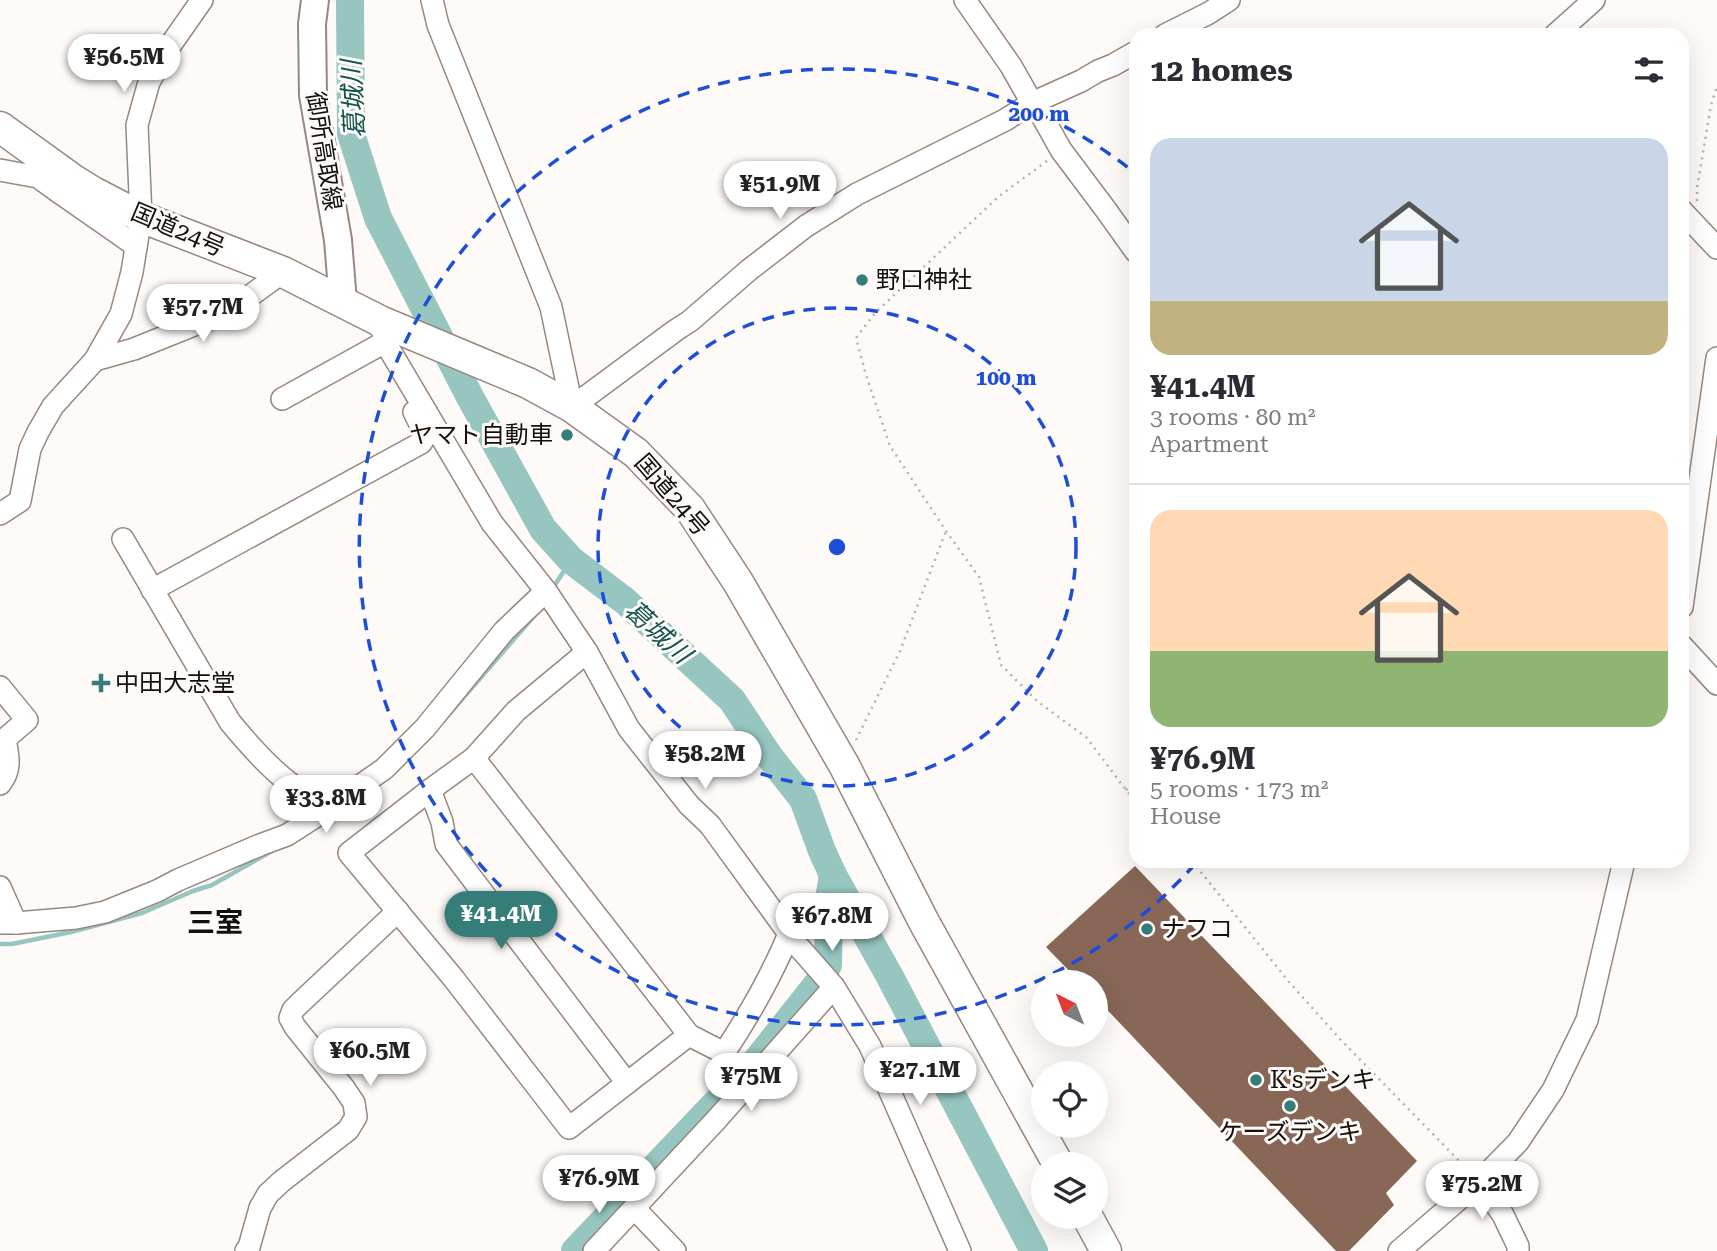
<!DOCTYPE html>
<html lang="en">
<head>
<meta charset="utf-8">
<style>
  :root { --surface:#fff; --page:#f7f7f7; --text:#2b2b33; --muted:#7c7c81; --line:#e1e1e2; --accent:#357d78 }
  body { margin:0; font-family:"Roboto Serif","Noto Sans JP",serif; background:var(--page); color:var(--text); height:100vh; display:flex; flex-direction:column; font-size:26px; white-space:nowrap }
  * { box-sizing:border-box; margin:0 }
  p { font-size:23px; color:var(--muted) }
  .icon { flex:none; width:38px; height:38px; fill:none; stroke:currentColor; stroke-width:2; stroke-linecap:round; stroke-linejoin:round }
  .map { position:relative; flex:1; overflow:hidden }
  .panel { position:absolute; left:1129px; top:28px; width:560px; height:840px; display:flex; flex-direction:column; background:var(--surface); border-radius:21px; box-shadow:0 7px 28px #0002 }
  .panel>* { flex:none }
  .needle { width:46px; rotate:318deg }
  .fabs { position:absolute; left:1031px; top:970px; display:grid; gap:14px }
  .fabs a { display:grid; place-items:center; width:77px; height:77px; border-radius:50%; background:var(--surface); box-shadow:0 7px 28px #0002; font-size:35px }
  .price { position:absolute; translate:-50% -60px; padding:0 16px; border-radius:24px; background:#fff; color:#222; font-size:23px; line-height:46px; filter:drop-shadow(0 2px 4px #0008) }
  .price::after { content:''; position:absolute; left:50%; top:42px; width:21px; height:16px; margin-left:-10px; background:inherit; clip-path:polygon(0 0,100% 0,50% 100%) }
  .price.current { background:var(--accent); color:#fff }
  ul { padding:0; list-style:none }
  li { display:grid; align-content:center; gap:14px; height:371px; padding:0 21px }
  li+li { border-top:2px solid var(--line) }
  li span { display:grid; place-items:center; height:217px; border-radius:21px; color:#555 }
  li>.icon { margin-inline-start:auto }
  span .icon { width:126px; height:126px; fill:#fffc; stroke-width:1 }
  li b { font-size:30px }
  h2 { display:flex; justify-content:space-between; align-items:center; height:84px; padding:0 21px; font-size:30px }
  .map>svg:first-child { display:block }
</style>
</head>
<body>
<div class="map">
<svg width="1717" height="1251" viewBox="0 0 1717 1251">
  <rect width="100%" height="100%" fill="#fefaf8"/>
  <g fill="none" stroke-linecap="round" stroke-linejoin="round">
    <g stroke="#97c6c1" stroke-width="4.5">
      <path d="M553,588L571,560"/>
      <path d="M444,720L535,615"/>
      <path d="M348,806L370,793L378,785"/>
      <path d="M0,944H12L71,932L142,913L193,891L212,885L272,851"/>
    </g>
    <g stroke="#97c6c1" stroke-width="28">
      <path d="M350,0L351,134L378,218L470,397L543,529L571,560L625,601L732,700L769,756L803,799L822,851L833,875L889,975L1034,1251"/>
      <path d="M575,1251L758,1059L822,978L828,965L829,899L833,875"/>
    </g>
  </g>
  <path fill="#886757" d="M1135,866L1417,1161L1386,1193L1394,1205L1349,1251H1336L1096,998V982H1080L1046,947Z"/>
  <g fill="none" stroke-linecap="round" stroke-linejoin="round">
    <defs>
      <g id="minor">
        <path d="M432,0L438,25L551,307L572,407L676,330L690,321L749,270L806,226L857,194L1005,120L1032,103L1081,81L1098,71L1113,65L1136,52"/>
        <path d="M965,0L1011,66L1032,103L1042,116L1061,150L1106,210L1136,252"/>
        <path d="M1165,35L1209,13L1229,0"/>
        <path d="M1555,35L1594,0"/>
        <path d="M0,170L38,177L60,193L68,183"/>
        <path d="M60,193L136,246"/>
        <path d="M1682,211L1717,248"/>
        <path d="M380,321L385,342L492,523L546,591L587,652L629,729L689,805L710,825L798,946L834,987L870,1046L960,1251"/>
        <path d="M95,360L134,349L229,311L283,272"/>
        <path d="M282,399L385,342"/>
        <path d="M0,514L20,501L30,449L38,432L53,406L95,360L121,314L132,272L141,217L137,125L149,82L167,50L202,0"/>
        <path d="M123,539L230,722C250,746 279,780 307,794C315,798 325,801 333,805"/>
        <path d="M152,590L421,443L425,437L421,426L414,412"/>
        <path d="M1682,607L1717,358"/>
        <path d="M1682,646L1717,684"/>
        <path d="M587,652L516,711L474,758L689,1035L724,1053C750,1014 771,977 789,934"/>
        <path d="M0,687L27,720L5,739C8,756 12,769 0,784"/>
        <path d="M474,758L430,790L349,853L454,979L569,1128L689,1035"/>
        <path d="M430,790L442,822L446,844L627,1083"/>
        <path d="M0,887L16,923"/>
        <path d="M0,923H16L76,918L105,912L157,891L178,880L260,845L287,835L315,817L384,769L425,728L504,631L546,591"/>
        <path d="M1480,1181L1503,1215L1518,1246V1251"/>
        <path d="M634,1208L675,1251"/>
        <path d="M246,1251L249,1247L260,1208L268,1194L282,1181L348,1130L356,1117L354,1103L344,1088L295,1027L290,1018L293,1010L299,1004L398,911"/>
        <path d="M594,1251L717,1119L834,987"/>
        <path d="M1399,1251L1480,1181L1518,1142L1553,1090L1587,1020L1624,861"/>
      </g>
      <path id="major" d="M315,0L312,24L313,95L338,240L343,302"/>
      <g id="highway">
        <path d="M0,127L72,179L93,192L141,217L283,272L380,321L528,383L572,407L636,453L690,509L738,582L844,765L924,922L1058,1164"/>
        <path d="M1087,1216L1106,1251"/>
      </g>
    </defs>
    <use href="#minor" stroke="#99877f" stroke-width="24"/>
    <use href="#major" stroke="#99877f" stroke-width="30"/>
    <use href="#highway" stroke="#99877f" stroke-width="33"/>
    <g stroke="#b5b0ae" stroke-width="2.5" stroke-dasharray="2 5" stroke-linecap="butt">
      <path d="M1047,161L998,197L875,313L856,338L866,375L890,446L946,531L979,577L1001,665L1037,701L1087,738L1126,790L1136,801"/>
      <path d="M1697,201V188L1711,105L1717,86"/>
      <path d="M856,740L900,651L946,531"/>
      <path d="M1126,790L1136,778"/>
      <path d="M1192,861L1289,982L1340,1039L1467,1169"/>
    </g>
    <use href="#minor" stroke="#fff" stroke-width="21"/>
    <use href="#major" stroke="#fff" stroke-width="26"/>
    <use href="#highway" stroke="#fff" stroke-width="30"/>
  </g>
  <g fill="none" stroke="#1d4ed8" stroke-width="3.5" stroke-dasharray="12 9">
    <circle cx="837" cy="547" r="239"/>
    <path d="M1195 864A478 478 0 1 1 1135 173"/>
  </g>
  <g fill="#357d78" stroke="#fefaf8" stroke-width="2.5">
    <circle cx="862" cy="280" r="7"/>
    <circle cx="567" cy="435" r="7"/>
    <path d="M97.5 672.5h7v7h7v7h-7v7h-7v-7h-7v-7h7z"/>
    <circle cx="1147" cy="929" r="7"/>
    <circle cx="1256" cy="1080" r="7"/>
    <circle cx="1290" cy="1106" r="7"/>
  </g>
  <g text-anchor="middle" stroke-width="6" stroke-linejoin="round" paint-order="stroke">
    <g font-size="24" fill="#150f0c" stroke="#fefaf8">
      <text transform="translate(324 151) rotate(81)" y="8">御所高取線</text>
      <text transform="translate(178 230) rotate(23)" y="8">国道24号</text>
      <text transform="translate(672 495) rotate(49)" y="8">国道24号</text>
    </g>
    <g font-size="24" fill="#150f0c" stroke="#fefaf8" text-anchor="start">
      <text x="876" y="288">野口神社</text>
      <text x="553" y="443" text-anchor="end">ヤマト自動車</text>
      <text x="115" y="691">中田大志堂</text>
      <text x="1161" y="937">ナフコ</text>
      <text x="1270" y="1088">K'sデンキ</text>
      <text x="1290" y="1140" text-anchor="middle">ケーズデンキ</text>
    </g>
    <g font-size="26" font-style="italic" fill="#125450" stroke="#fefaf8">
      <text transform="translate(353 99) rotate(-93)" y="9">葛城川</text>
      <text transform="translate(658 632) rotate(42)" y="9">葛城川</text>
    </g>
    <g font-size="28" font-weight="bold" fill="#150f0c" stroke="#fefaf8">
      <text x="215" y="932">三室</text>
    </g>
  </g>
  <circle cx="837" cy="547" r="10" fill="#1d4ed8" stroke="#fefaf8" stroke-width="3.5"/>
  <g font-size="21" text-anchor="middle" font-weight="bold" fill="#1d4ed8" stroke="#fefaf8" stroke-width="6" stroke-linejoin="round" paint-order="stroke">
    <text x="1039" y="121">200 m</text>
    <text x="1006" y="385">100 m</text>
  </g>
</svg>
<div class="fabs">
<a><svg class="needle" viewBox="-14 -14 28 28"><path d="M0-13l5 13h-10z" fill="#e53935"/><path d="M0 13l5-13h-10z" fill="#7c7c81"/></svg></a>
<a><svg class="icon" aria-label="locate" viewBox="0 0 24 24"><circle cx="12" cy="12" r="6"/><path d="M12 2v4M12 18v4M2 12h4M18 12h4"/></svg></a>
<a><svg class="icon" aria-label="layers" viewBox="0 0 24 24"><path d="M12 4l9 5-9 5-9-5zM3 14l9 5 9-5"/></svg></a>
</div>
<b class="price" style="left:124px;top:94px">¥56.5M</b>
<b class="price" style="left:780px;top:221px">¥51.9M</b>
<b class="price" style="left:203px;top:344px">¥57.7M</b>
<b class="price" style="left:705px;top:791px">¥58.2M</b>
<b class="price" style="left:326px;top:835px">¥33.8M</b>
<b class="price current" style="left:501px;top:951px">¥41.4M</b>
<b class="price" style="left:832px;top:953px">¥67.8M</b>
<b class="price" style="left:370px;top:1088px">¥60.5M</b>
<b class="price" style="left:920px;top:1107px">¥27.1M</b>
<b class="price" style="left:751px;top:1113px">¥75M</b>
<b class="price" style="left:599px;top:1215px">¥76.9M</b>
<b class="price" style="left:1482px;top:1221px">¥75.2M</b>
<section class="panel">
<h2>12 homes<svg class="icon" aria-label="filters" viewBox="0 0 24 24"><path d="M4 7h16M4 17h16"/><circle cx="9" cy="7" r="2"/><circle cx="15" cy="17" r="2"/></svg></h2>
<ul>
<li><span style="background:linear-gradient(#c9d6e8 75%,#c2b280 0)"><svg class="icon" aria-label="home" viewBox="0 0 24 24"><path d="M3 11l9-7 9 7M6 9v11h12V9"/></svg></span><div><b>¥41.4M</b><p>3 rooms · 80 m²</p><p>Apartment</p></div></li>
<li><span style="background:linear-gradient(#ffd9b3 65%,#8fb573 0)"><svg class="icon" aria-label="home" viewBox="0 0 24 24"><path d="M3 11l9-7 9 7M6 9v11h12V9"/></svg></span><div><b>¥76.9M</b><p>5 rooms · 173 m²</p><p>House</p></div></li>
</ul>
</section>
</div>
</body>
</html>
